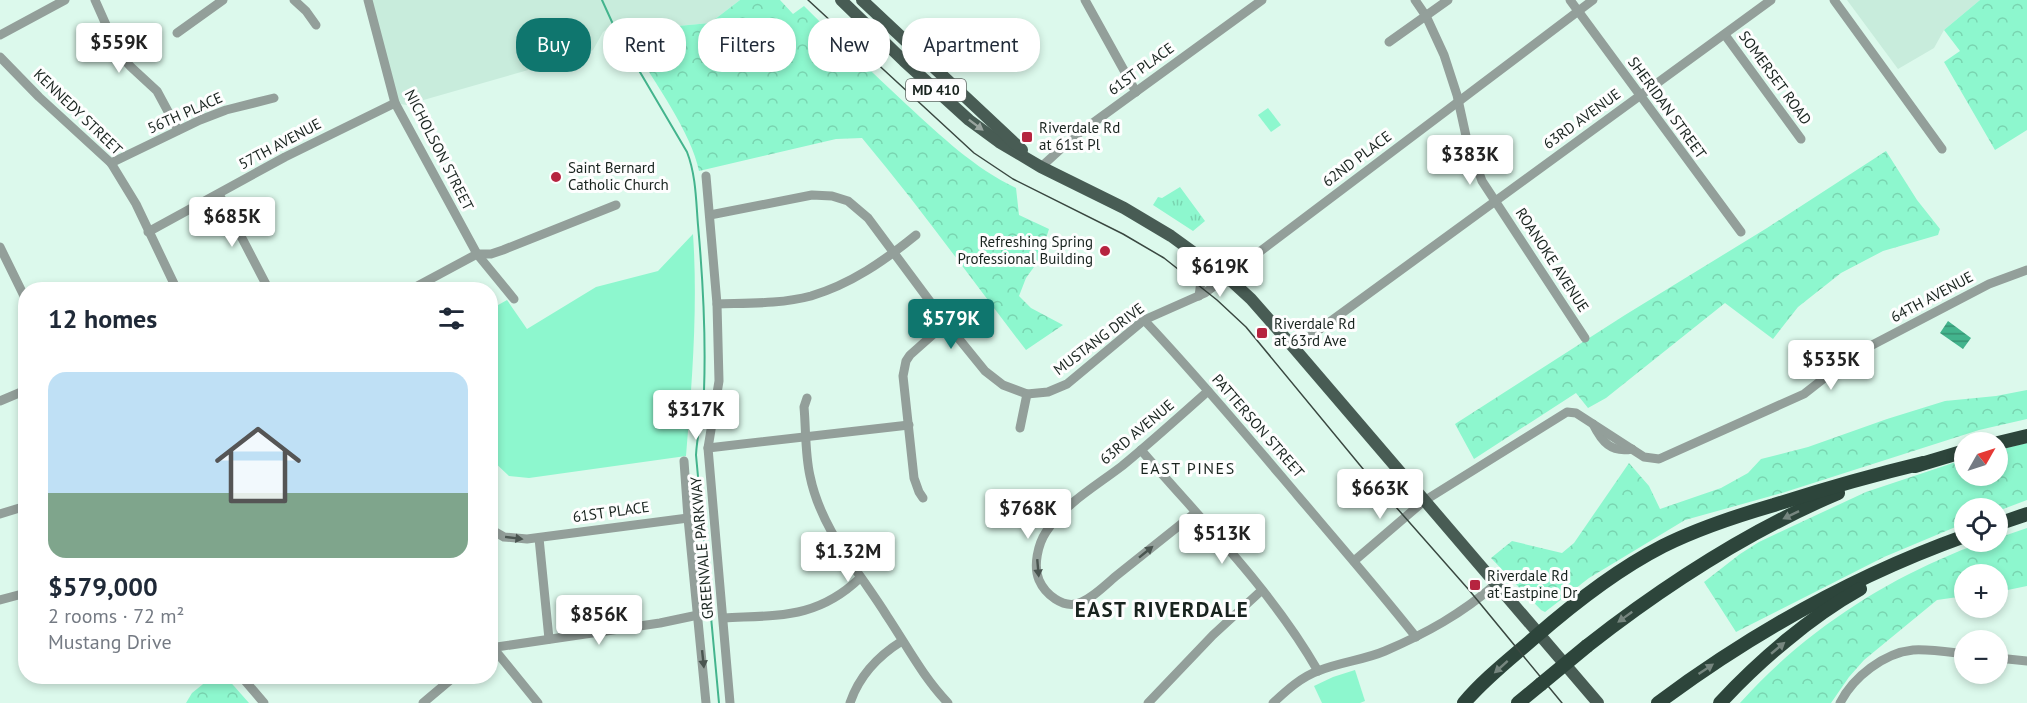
<!DOCTYPE html>
<html lang="en">
<head>
<meta charset="utf-8">
<style>
  :root { --surface:#fff; --page:#f6f6f7; --text:#1f2937; --muted:#747a83; --accent:#0f766e }
  body { margin:0; font-family:"PT Sans",sans-serif; background:var(--page); color:var(--text); height:100vh; display:flex; flex-direction:column; font-size:22px; white-space:nowrap }
  * { box-sizing:border-box; margin:0 }
  p { font-size:20px; color:var(--muted) }
  .icon { flex:none; width:33px; height:33px; fill:none; stroke:currentColor; stroke-width:2; stroke-linecap:round; stroke-linejoin:round }
  .map { position:relative; flex:1; overflow:hidden }
  .drawer { position:absolute; left:18px; top:282px; width:480px; height:402px; display:flex; flex-direction:column; background:var(--surface); border-radius:24px; box-shadow:0 3px 9px #0003 }
  .drawer>* { flex:none }
  .top-card { position:absolute; left:516px; top:18px; width:570px; height:54px; display:flex; gap:12px }
  .needle { width:39px; rotate:51deg }
  .controls { position:absolute; left:1954px; top:432px; display:grid; gap:12px }
  .controls a { display:grid; place-items:center; width:54px; height:54px; border-radius:50%; background:var(--surface); box-shadow:0 3px 9px #0003; font-size:30px }
  .price { position:absolute; translate:-50% -51px; padding:0 14px; border-radius:6px; background:#fff; color:#222; font-size:20px; line-height:39px; filter:drop-shadow(0 2px 3px #0008) }
  .price::after { content:''; position:absolute; left:50%; top:36px; width:18px; height:14px; margin-left:-9px; background:inherit; clip-path:polygon(0 0,100% 0,50% 100%) }
  .price.current { background:var(--accent); color:#fff }
  ul { padding:0; list-style:none }
  li { display:grid; align-content:center; gap:12px; height:318px; padding:0 30px }
  li span { display:grid; place-items:center; height:186px; border-radius:18px; color:#555 }
  li>.icon { margin-inline-start:auto }
  span .icon { width:108px; height:108px; fill:#fffc; stroke-width:1 }
  li b { font-size:26px }
  h2 { display:flex; justify-content:space-between; align-items:center; height:72px; padding:0 30px; font-size:26px }
  .chip { padding:0 21px; border-radius:24px; background:var(--surface); box-shadow:0 3px 9px #0003; font-size:21px; line-height:54px }
  .chip.current { background:var(--accent); color:#fff }
  .map>svg:first-child { display:block }
</style>
</head>
<body>
<div class="map">
<svg width="2027" height="703" viewBox="0 0 2027 703">
  <defs>
    <pattern id="grass-tufts" width="24" height="20" patternUnits="userSpaceOnUse" patternTransform="scale(1.5)"><rect width="24" height="20" fill="#8df7ce"/><path d="M3 7l-1-3M5 7V3M7 7l1-3M15 17l-1-3M17 17v-4M19 17l1-3" fill="none" stroke="#79d4b0"/></pattern>
    <pattern id="forest-crowns" width="20" height="18" patternUnits="userSpaceOnUse" patternTransform="scale(1.5)"><rect width="20" height="18" fill="#8df7ce"/><path d="M2 6a3 3 0 1 1 6 0M12 15a3 3 0 1 1 6 0" fill="none" stroke="#79d4b0"/></pattern>
    <pattern id="water-rules" width="6" height="5" patternUnits="userSpaceOnUse" patternTransform="scale(1.5)"><rect width="6" height="5" fill="#43b48d"/><path d="M0 2.5h6" fill="none" stroke="#379273"/></pattern>
  </defs>
  <rect width="100%" height="100%" fill="#dcf9ec"/>
  <g fill="#c8ecdc">
    <path d="M368,0H740L710,23L667,27L628,51L613,25L603,32L593,50L588,53L406,105L395,103Z"/>
    <path d="M1847,0H1980L1944,30L1934,48L1898,69Z"/>
  </g>
  <path fill="url(#grass-tufts)" d="M1180,187L1205,221L1193,231L1153,205L1158,197L1162,198Z"/>
  <g fill="url(#forest-crowns)">
    <path d="M740,0H780L793,14L804,6C838,40 872,72 907,105C941,136 974,168 1016,188L1019,215L1049,229L1039,260L1026,278L1019,296L1031,308L1063,325L1026,350C971,279 920,207 862,138L836,139L699,171C692,134 654,81 634,48L667,27L710,23Z"/>
    <path d="M1980,0H2027V130L1995,150L1944,62L1960,51L1944,30Z"/>
    <path d="M1886,151L1917,200L1940,229L1938,235L1883,251L1841,273L1798,307L1773,339L1725,303L1606,398L1588,408L1576,393L1474,459L1455,424L1625,315L1767,228Z"/>
    <path d="M2027,390V419L1979,430L1782,493L1685,520L1589,578L1545,612L1541,610L1491,558L1512,541L1562,553L1574,543L1629,463L1649,486L1660,509L1721,488L1748,473L1761,459L1808,447L1887,419L1945,401L1996,396Z"/>
    <path d="M2027,443V500L1998,511V508H1965V523L1884,557L1736,632L1704,582L1740,554L1759,542L1810,518L1866,492L1965,459V476H1998V450Z"/>
    <path d="M2027,528V586L1998,592V574H1965V596L1937,600L1864,660L1849,677L1831,703H1740C1794,642 1867,591 1941,559C1959,551 1978,542 1998,542V538Z"/>
    <path d="M213,676L226,677L249,703H186L192,693Z"/>
  </g>
  <g fill="#8df7ce">
    <path d="M1268,108L1281,125L1271,132L1258,115Z"/>
    <path d="M693,234C698,308 692,382 686,456L529,478L509,476L491,459V309L507,300L527,329L596,287L658,271Z"/>
    <path d="M1355,670L1365,701L1360,703H1322L1314,686L1333,677Z"/>
  </g>
  <path fill="url(#water-rules)" d="M1948,321L1971,338L1963,349L1940,333Z"/>
  <g fill="none" stroke-linecap="round" stroke-linejoin="round">
    <path stroke="#43b48d" stroke-width="2" d="M602,0L617,33L687,152C696,175 696,201 698,225C703,280 706,336 704,391C703,413 697,434 696,455L719,703"/>
    <g stroke="#939f9a" stroke-width="9">
      <path d="M95,0L119,54L131,67L157,91L178,130"/>
      <path d="M294,0L306,11L316,25"/>
      <path d="M368,0L395,103L477,254L514,299"/>
      <path d="M1085,0L1136,92"/>
      <path d="M1415,0L1426,16L1444,55L1457,95L1466,136L1482,181L1585,338"/>
      <path d="M1570,0L1741,232"/>
      <path d="M1834,0L1942,149"/>
      <path d="M177,33L223,0"/>
      <path d="M0,35L65,0"/>
      <path d="M1725,35L1801,139"/>
      <path d="M1389,42L1448,0"/>
      <path d="M0,57L39,97L111,163L136,204L177,290"/>
      <path d="M111,163L200,120L226,110L274,98"/>
      <path d="M1041,167L1075,136L1262,0"/>
      <path d="M706,176L717,304L719,381L708,448L730,703"/>
      <path d="M219,194L269,290"/>
      <path d="M710,215L812,195L832,196L848,201L868,218L946,323L985,371L1003,385L1027,394L1048,392L1067,384L1144,320L1205,293L1593,0"/>
      <path d="M148,232L285,157L395,103"/>
      <path d="M0,247L26,300"/>
      <path d="M410,290L477,254H491L503,250L616,205"/>
      <path d="M1199,296L1204,259"/>
      <path d="M717,304C748,303 781,304 811,296C851,284 884,261 916,235"/>
      <path d="M1144,320C1198,377 1248,437 1298,496C1338,543 1378,589 1416,637"/>
      <path d="M1294,348L1771,0"/>
      <path d="M807,398L804,407C806,429 805,454 810,476C821,530 859,571 887,616C907,646 923,677 948,703"/>
      <path d="M0,401L26,390"/>
      <path d="M1593,424C1602,442 1611,453 1632,449"/>
      <path d="M1020,428L1027,394"/>
      <path d="M708,448L909,425"/>
      <path d="M1141,450C1202,521 1271,589 1318,671"/>
      <path d="M684,461L688,518L706,703"/>
      <path d="M923,498L919,492L914,478L903,376L906,361L910,355L946,323"/>
      <path d="M1195,513C1169,534 1142,555 1116,576C1105,585 1093,598 1079,603C1063,609 1045,594 1039,580C1033,566 1038,544 1046,532C1064,504 1096,486 1122,466C1151,442 1180,416 1208,391"/>
      <path d="M0,514L26,506"/>
      <path d="M490,529L504,537L527,539L688,518"/>
      <path d="M539,538L549,639"/>
      <path d="M1354,561L1424,501L1567,412L1576,413L1644,457L1659,459L1804,394L1855,354L1989,284L2027,270"/>
      <path d="M0,600L26,593"/>
      <path d="M724,618C779,615 817,619 860,578"/>
      <path d="M490,644L538,703"/>
      <path d="M490,648L660,623L698,615"/>
      <path d="M1998,658L2027,661"/>
      <path d="M241,676L264,703"/>
      <path d="M423,703L455,676"/>
      <path d="M850,703C859,676 878,656 902,641"/>
      <path d="M1148,703L1213,635L1262,590"/>
      <path d="M1273,703C1286,691 1301,677 1318,671C1340,662 1364,660 1385,651C1427,633 1461,614 1496,584"/>
      <path d="M1840,703C1853,677 1884,653 1913,650C1930,649 1948,652 1965,654"/>
    </g>
    <g stroke="#485c54" stroke-width="12">
      <path d="M841,0L904,61L969,120L999,142L1041,167L1124,208L1171,236L1226,276L1251,299L1294,348L1598,703"/>
      <path d="M862,0L1022,150"/>
    </g>
    <g stroke="#2d453b" stroke-width="14">
      <path d="M1998,443L2027,436"/>
      <path d="M1915,466L1965,451"/>
      <path d="M1998,524L2027,514"/>
      <path d="M1587,646C1665,585 1746,532 1838,493"/>
      <path d="M1464,703C1484,679 1510,659 1534,638C1574,603 1616,570 1663,546C1699,528 1736,516 1774,505C1824,489 1873,475 1923,463"/>
      <path d="M1518,703L1541,684"/>
      <path d="M1658,703C1751,634 1856,575 1965,536"/>
      <path d="M1720,703C1759,661 1810,617 1860,589"/>
    </g>
    <path stroke="#3a4841" stroke-width="1.5" d="M808,0L974,153L1013,179L1123,234L1164,258L1217,300L1246,327L1373,481L1469,590L1562,703"/>
    <path stroke="#2d453b" stroke-width="14" d="M1541,684L1587,646"/>
  </g>
  <defs><path id="oneway-solid" d="M-6-.8H1V-3.2L6.5 0L1 3.2V.8H-6Z" transform="scale(1.5)"/></defs>
  <use fill="#9aa5a0" href="#oneway-solid" transform="translate(976 125) rotate(37)"/>
  <g fill="#76867f">
    <use href="#oneway-solid" transform="translate(1791 515) rotate(154)"/>
    <use href="#oneway-solid" transform="translate(1625 617) rotate(144)"/>
    <use href="#oneway-solid" transform="translate(1778 648) rotate(-40)"/>
    <use href="#oneway-solid" transform="translate(1501 667) rotate(138)"/>
    <use href="#oneway-solid" transform="translate(1706 669) rotate(-34)"/>
  </g>
  <g fill="#4a5550">
    <use href="#oneway-solid" transform="translate(514 538) rotate(7)"/>
    <use href="#oneway-solid" transform="translate(1146 552) rotate(-39)"/>
    <use href="#oneway-solid" transform="translate(1038 568) rotate(85)"/>
    <use href="#oneway-solid" transform="translate(703 659) rotate(84)"/>
  </g>
  <g fill="#b6243f" stroke="#fefefe" stroke-width="2">
    <rect x="1021" y="131" width="12" height="12" rx="3"/>
    <circle cx="556" cy="177" r="6"/>
    <circle cx="1105" cy="251" r="6"/>
    <rect x="1256" y="327" width="12" height="12" rx="3"/>
    <rect x="1469" y="579" width="12" height="12" rx="3"/>
  </g>
  <g text-anchor="middle" stroke-width="6" stroke-linejoin="round" paint-order="stroke">
    <rect fill="#fefefe" stroke="#5e6562" stroke-width="1.5" x="906" y="79" width="60" height="22" rx="4.5"/>
    <g font-size="14" font-weight="bold" fill="#19241f">
      <text x="936" y="95">MD 410</text>
    </g>
    <g font-size="15" fill="#19241f" stroke="#fefefe">
      <text transform="translate(1141 69) rotate(-36)" y="5">61ST PLACE</text>
      <text transform="translate(1775 78) rotate(54)" y="5">SOMERSET ROAD</text>
      <text transform="translate(1667 108) rotate(54)" y="5">SHERIDAN STREET</text>
      <text transform="translate(78 112) rotate(44)" y="5">KENNEDY STREET</text>
      <text transform="translate(185 113) rotate(-24)" y="5">56TH PLACE</text>
      <text transform="translate(1582 119) rotate(-36)" y="5">63RD AVENUE</text>
      <text transform="translate(280 144) rotate(-28)" y="5">57TH AVENUE</text>
      <text transform="translate(439 150) rotate(63)" y="5">NICHOLSON STREET</text>
      <text transform="translate(1357 159) rotate(-37)" y="5">62ND PLACE</text>
      <text transform="translate(1552 260) rotate(57)" y="5">ROANOKE AVENUE</text>
      <text transform="translate(1932 297) rotate(-28)" y="5">64TH AVENUE</text>
      <text transform="translate(1099 339) rotate(-37)" y="5">MUSTANG DRIVE</text>
      <text transform="translate(1258 426) rotate(49)" y="5">PATTERSON STREET</text>
      <text transform="translate(1137 432) rotate(-40)" y="5">63RD AVENUE</text>
      <text transform="translate(611 512) rotate(-8)" y="5">61ST PLACE</text>
      <text transform="translate(702 548) rotate(-95)" y="5">GREENVALE PARKWAY</text>
    </g>
    <g font-size="15" fill="#19241f" stroke="#fefefe" text-anchor="start">
      <text x="1039" y="133">Riverdale Rd<tspan x="1039" dy="17">at 61st Pl</tspan></text>
      <text x="568" y="173">Saint Bernard<tspan x="568" dy="17">Catholic Church</tspan></text>
      <text x="1093" y="247" text-anchor="end">Refreshing Spring<tspan x="1093" dy="17">Professional Building</tspan></text>
      <text x="1274" y="329">Riverdale Rd<tspan x="1274" dy="17">at 63rd Ave</tspan></text>
      <text x="1487" y="581">Riverdale Rd<tspan x="1487" dy="17">at Eastpine Dr</tspan></text>
    </g>
    <g font-size="16" letter-spacing="1.5" fill="#19241f" stroke="#fefefe">
      <text x="1188" y="474">EAST PINES</text>
    </g>
    <g font-size="21" font-weight="bold" letter-spacing="1.5" fill="#19241f" stroke="#fefefe">
      <text x="1162" y="617">EAST RIVERDALE</text>
    </g>
  </g>
</svg>
<div class="controls">
<a><svg class="needle" viewBox="-14 -14 28 28"><path d="M0-13l5 13h-10z" fill="#e53935"/><path d="M0 13l5-13h-10z" fill="#747a83"/></svg></a>
<a><svg class="icon" aria-label="locate" viewBox="0 0 24 24"><circle cx="12" cy="12" r="6"/><path d="M12 2v4M12 18v4M2 12h4M18 12h4"/></svg></a>
<a>+</a>
<a>−</a>
</div>
<b class="price" style="left:119px;top:74px">$559K</b>
<b class="price" style="left:1470px;top:186px">$383K</b>
<b class="price" style="left:232px;top:248px">$685K</b>
<b class="price" style="left:1220px;top:298px">$619K</b>
<b class="price current" style="left:951px;top:350px">$579K</b>
<b class="price" style="left:1831px;top:391px">$535K</b>
<b class="price" style="left:696px;top:441px">$317K</b>
<b class="price" style="left:1380px;top:520px">$663K</b>
<b class="price" style="left:1028px;top:540px">$768K</b>
<b class="price" style="left:1222px;top:565px">$513K</b>
<b class="price" style="left:848px;top:583px">$1.32M</b>
<b class="price" style="left:599px;top:646px">$856K</b>
<div class="top-card">
<a class="chip current">Buy</a>
<a class="chip">Rent</a>
<a class="chip">Filters</a>
<a class="chip">New</a>
<a class="chip">Apartment</a>
</div>
<section class="drawer">
<h2>12 homes<svg class="icon" aria-label="filters" viewBox="0 0 24 24"><path d="M4 7h16M4 17h16"/><circle cx="9" cy="7" r="2"/><circle cx="15" cy="17" r="2"/></svg></h2>
<ul>
<li><span style="background:linear-gradient(#bfe0f5 65%,#7fa58c 0)"><svg class="icon" aria-label="home" viewBox="0 0 24 24"><path d="M3 11l9-7 9 7M6 9v11h12V9"/></svg></span><div><b>$579,000</b><p>2 rooms · 72 m²</p><p>Mustang Drive</p></div></li>
</ul>
</section>
</div>
</body>
</html>
